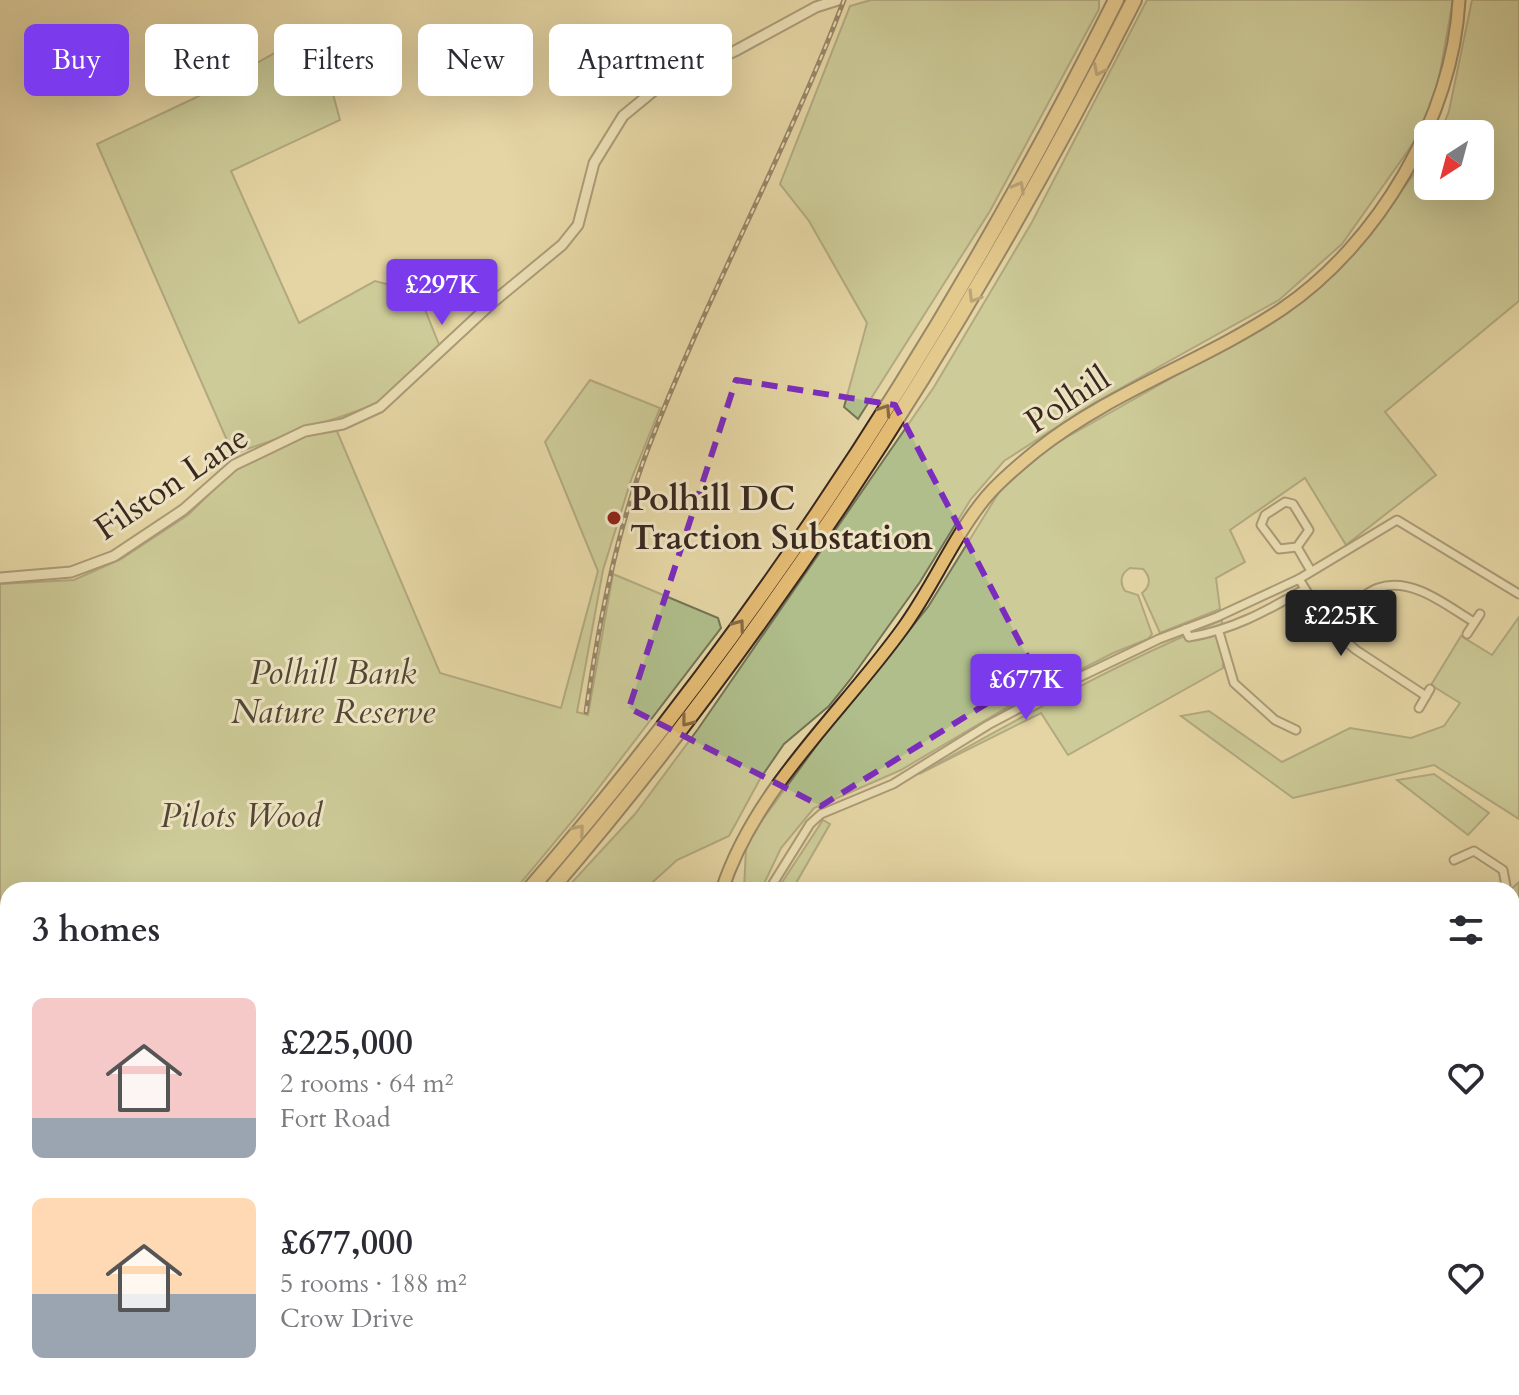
<!DOCTYPE html>
<html lang="en">
<head>
<meta charset="utf-8">
<style>
  :root { --surface:#fff; --page:#f7f7f7; --text:#2b2b33; --muted:#7c7c81; --accent:#7c3aed }
  body { margin:0; font-family:Cardo,serif; background:var(--page); color:var(--text); height:100vh; display:flex; flex-direction:column; font-size:30px; white-space:nowrap }
  * { box-sizing:border-box; margin:0 }
  p { font-size:26px; color:var(--muted) }
  .icon { flex:none; width:44px; height:44px; fill:none; stroke:currentColor; stroke-width:2; stroke-linecap:round; stroke-linejoin:round }
  .map { position:relative; flex:1; overflow:hidden }
  .sheet { position:absolute; left:0px; top:882px; width:1520px; height:514px; display:flex; flex-direction:column; background:var(--surface); border-radius:24px 24px 0 0; box-shadow:0 8px 32px #0002 }
  .sheet>* { flex:none }
  .top-card { position:absolute; left:24px; top:24px; width:800px; height:72px; display:flex; gap:16px }
  .needle { width:52px; rotate:216deg }
  .tools { position:absolute; left:1414px; top:120px; display:grid; gap:16px }
  .tools a { display:grid; place-items:center; width:80px; height:80px; border-radius:12px; background:var(--surface); box-shadow:0 8px 32px #0002; font-size:40px }
  .price { position:absolute; translate:-50% -68px; padding:0 18px; border-radius:8px; background:var(--accent); color:#fff; font-size:26px; line-height:52px; filter:drop-shadow(0 2px 4px #0008) }
  .price::after { content:''; position:absolute; left:50%; top:48px; width:24px; height:18px; margin-left:-12px; background:inherit; clip-path:polygon(0 0,100% 0,50% 100%) }
  .price.on { background:#222; color:#fff }
  ul { padding:0; list-style:none }
  li { display:flex; align-items:center; gap:24px; height:200px; padding:0 32px }
  li span { display:grid; place-items:center; flex:none; width:224px; height:160px; border-radius:12px; color:#555 }
  li>.icon { margin-inline-start:auto }
  span .icon { width:96px; height:96px; fill:#fffc; stroke-width:1 }
  li b { font-size:34px }
  h2 { display:flex; justify-content:space-between; align-items:center; height:96px; padding:0 32px; font-size:34px }
  .chip { padding:0 28px; border-radius:12px; background:var(--surface); box-shadow:0 8px 32px #0002; font-size:28px; line-height:72px }
  .chip.on { background:var(--accent); color:#fff }
  .map>svg:first-child { display:block }
</style>
</head>
<body>
<div class="map">
<svg width="1519" height="1395" viewBox="0 0 1519 1395">
  <rect width="100%" height="100%" fill="#e5d5a4"/>
  <filter id="stains"><feTurbulence type="fractalNoise" baseFrequency=".0025" numOctaves="4"/><feColorMatrix values="0 0 0 0 .2 0 0 0 0 .09 0 0 0 0 .02 0 0 0 .5 -.17"/></filter>
  <radialGradient id="worn" r=".72"><stop offset=".6" stop-color="#630" stop-opacity="0"/><stop offset="1" stop-color="#630" stop-opacity=".3"/></radialGradient>
  <g fill="#afbe8b" stroke="#747355" stroke-width="2">
    <path d="M871,0H1099V9L990,211L858,419L844,407L867,323L809,221L780,184L850,6Z"/>
    <path d="M1147,0H1453L1439,78L1424,128L1342,244L1279,300L1094,403L1004,461L971,499L920,582L850,680L829,706L784,744L760,779L729,836L677,860L644,890H565L635,814L698,729L934,387L1032,222Z"/>
    <path d="M1472,0H1519V301L1385,412L1436,475L1346,545L1305,478L1230,530L1245,562L1216,578L1220,609L1160,633L1142,593C1151,586 1151,577 1143,569L1130,568C1121,573 1119,582 1125,591L1138,595L1152,634L1148,639L1113,653L1008,707L901,770L814,808L781,848L761,890H744L746,848L755,830L825,734L928,607L1001,489L1053,445L1283,315C1342,272 1384,214 1428,155V186H1480V134H1440L1449,111Z"/>
    <path d="M301,38L316,41L320,46L340,120L231,171L299,323L375,281L418,292L440,347L377,404L233,454L97,144L197,97Z"/>
    <path d="M590,380L660,408L631,480L603,570L577,712L588,715L613,574L718,618L721,628L584,807L515,890L492,887L490,890H8V1352L0,1356V584L74,580L121,559L188,515L237,467L304,436L336,429L440,673L561,708L598,571L545,442Z"/>
    <path d="M1519,617V819L1434,765L1293,798L1181,716L1209,711L1282,762L1350,728L1411,738L1444,726L1460,703L1431,685L1461,636L1492,655Z"/>
    <path d="M1222,620L1223,668L1068,755L1041,713L919,774C1018,719 1116,663 1222,620Z"/>
    <path d="M1434,774L1489,813L1468,835L1397,780Z"/>
    <path d="M823,820L830,824L792,890H777Z"/>
    <path d="M1519,882V1049L1513,1048L1510,890Z"/>
    <path d="M1512,1062H1519V1395H1420L1414,1388H1512Z"/>
    <path d="M8,1355V1388H25L21,1395H0V1359Z"/>
    <path d="M58,1388H128L124,1395H56Z"/>
    <path d="M214,1388H493L492,1395H228Z"/>
    <path d="M498,1388H636L635,1395H497Z"/>
    <rect x="656" y="1388" width="222" height="7"/>
    <path d="M879,1388H1026L1018,1395H880Z"/>
    <path d="M1134,1388H1401L1389,1395H1120Z"/>
  </g>
  <g fill="none" stroke-linecap="round" stroke-linejoin="round">
    <defs>
      <g id="minor">
        <path d="M1285,502L1293,504L1309,530L1297,547L1279,549L1261,525L1265,515Z"/>
        <path d="M1297,547L1311,571"/>
        <path d="M1299,579L1329,627L1356,650L1426,696"/>
        <path d="M1329,627C1343,616 1361,594 1378,588C1412,576 1447,606 1474,622"/>
        <path d="M1185,629L1189,637C1233,630 1266,611 1305,589"/>
        <path d="M1219,632L1234,683L1275,720L1296,730"/>
        <path d="M1467,634L1480,614"/>
        <path d="M1419,708L1430,689"/>
        <path d="M1454,860L1474,851L1503,870L1506,886L1502,890"/>
        <path d="M769,890L810,824L821,814L893,784L988,725L1059,687L1159,639L1217,617L1299,579L1397,520L1519,594"/>
        <path d="M1512,1056L1519,1057"/>
        <path d="M1099,1388L1103,1395"/>
      </g>
      <path id="tertiary" d="M0,578L71,572L114,556L183,510L234,465L305,431L343,424L380,407L493,302L562,245L578,225L594,163L623,116L657,88L735,51L816,7L838,0"/>
      <g id="primary">
        <path d="M722,890C755,788 842,713 903,628C933,587 954,535 987,496C1001,480 1020,464 1036,451C1111,391 1203,362 1282,309C1378,244 1453,117 1459,0"/>
        <path d="M645,1395L646,1388"/>
      </g>
      <g id="motorway">
        <path d="M529,890C763,621 957,319 1116,0"/>
        <path d="M550,890C783,618 973,318 1134,0"/>
        <path d="M140,1395L144,1388"/>
        <path d="M159,1395L163,1388"/>
      </g>
    </defs>
    <use href="#minor" stroke="#655340" stroke-width="11"/>
    <use href="#tertiary" stroke="#655340" stroke-width="13"/>
    <use href="#primary" stroke="#3a281f" stroke-width="15"/>
    <use href="#motorway" stroke="#3a281f" stroke-width="18"/>
    <use href="#minor" stroke="#eee4c4" stroke-width="7"/>
    <use href="#tertiary" stroke="#eee4c4" stroke-width="9"/>
    <use href="#primary" stroke="#e2ba72" stroke-width="11"/>
    <use href="#motorway" stroke="#e2ba72" stroke-width="14"/>
    <defs>
      <path id="rail" d="M586,712C599,622 616,532 649,446C707,295 786,153 844,0"/>
    </defs>
    <use href="#rail" stroke="#3a281f" stroke-width="5"/>
    <use href="#rail" stroke="#eee4c4" stroke-width="2" stroke-dasharray="6" stroke-linecap="butt"/>
  </g>
  <defs><path id="oneway-chevron" d="M-2-3.5L2.5 0L-2 3.5" fill="none" stroke-width="1.6" stroke-linecap="round" stroke-linejoin="round" transform="scale(2)"/></defs>
  <g stroke="#866a44">
    <use href="#oneway-chevron" transform="translate(1099 70) rotate(117)"/>
    <use href="#oneway-chevron" transform="translate(1019 187) rotate(-61)"/>
    <use href="#oneway-chevron" transform="translate(974 297) rotate(121)"/>
    <use href="#oneway-chevron" transform="translate(885 410) rotate(-57)"/>
    <use href="#oneway-chevron" transform="translate(739 625) rotate(-54)"/>
    <use href="#oneway-chevron" transform="translate(687 721) rotate(128)"/>
    <use href="#oneway-chevron" transform="translate(579 830) rotate(-50)"/>
  </g>
  <path d="M0 0H1519V1395H0ZM736,380L895,405L1036,673L821,806L629,708Z" fill="#e5d5a4" fill-opacity=".55" fill-rule="evenodd"/>
  <path fill="none" stroke="#7b2cbf" stroke-width="6" stroke-dasharray="16 10" stroke-linejoin="round" d="M736,380L895,405L1036,673L821,806L629,708Z"/>
  <circle fill="#8f2418" stroke="#eee4c4" stroke-width="3" cx="614" cy="518" r="8"/>
  <g text-anchor="middle" stroke-width="6" stroke-linejoin="round" paint-order="stroke">
    <g font-size="34" fill="#3a281f" stroke="#eee4c4">
      <text transform="translate(1067 399) rotate(-33)" y="12">Polhill</text>
      <text transform="translate(171 482) rotate(-34)" y="12">Filston Lane</text>
    </g>
    <g font-size="34" font-weight="bold" fill="#3a281f" stroke="#eee4c4" text-anchor="start">
      <text x="630" y="510">Polhill DC<tspan x="630" dy="39">Traction Substation</tspan></text>
    </g>
    <g font-size="34" font-style="italic" fill="#514635" stroke="#eee4c4">
      <text x="333" y="684">Polhill Bank<tspan x="333" dy="39">Nature Reserve</tspan></text>
      <text x="241" y="827">Pilots Wood</text>
    </g>
  </g>
  <rect width="100%" height="100%" filter="url(#stains)"/>
  <rect width="100%" height="100%" fill="url(#worn)"/>
</svg>
<div class="tools">
<a><svg class="needle" viewBox="-14 -14 28 28"><path d="M0-13l5 13h-10z" fill="#e53935"/><path d="M0 13l5-13h-10z" fill="#7c7c81"/></svg></a>
</div>
<b class="price" style="left:442px;top:327px">£297K</b>
<b class="price on" style="left:1341px;top:658px">£225K</b>
<b class="price" style="left:1026px;top:722px">£677K</b>
<div class="top-card">
<a class="chip on">Buy</a>
<a class="chip">Rent</a>
<a class="chip">Filters</a>
<a class="chip">New</a>
<a class="chip">Apartment</a>
</div>
<section class="sheet">
<h2>3 homes<svg class="icon" aria-label="filters" viewBox="0 0 24 24"><path d="M4 7h16M4 17h16"/><circle cx="9" cy="7" r="2"/><circle cx="15" cy="17" r="2"/></svg></h2>
<ul>
<li><span style="background:linear-gradient(#f6c9c9 75%,#9aa5b1 0)"><svg class="icon" aria-label="home" viewBox="0 0 24 24"><path d="M3 11l9-7 9 7M6 9v11h12V9"/></svg></span><div><b>£225,000</b><p>2 rooms · 64 m²</p><p>Fort Road</p></div><svg class="icon" aria-label="heart" viewBox="0 0 24 24"><path d="M12 20l-8-8c-3-5 5-10 8-4 3-6 11-1 8 4z"/></svg></li>
<li><span style="background:linear-gradient(#ffd9b3 60%,#9aa5b1 0)"><svg class="icon" aria-label="home" viewBox="0 0 24 24"><path d="M3 11l9-7 9 7M6 9v11h12V9"/></svg></span><div><b>£677,000</b><p>5 rooms · 188 m²</p><p>Crow Drive</p></div><svg class="icon" aria-label="heart" viewBox="0 0 24 24"><path d="M12 20l-8-8c-3-5 5-10 8-4 3-6 11-1 8 4z"/></svg></li>
</ul>
</section>
</div>
</body>
</html>
